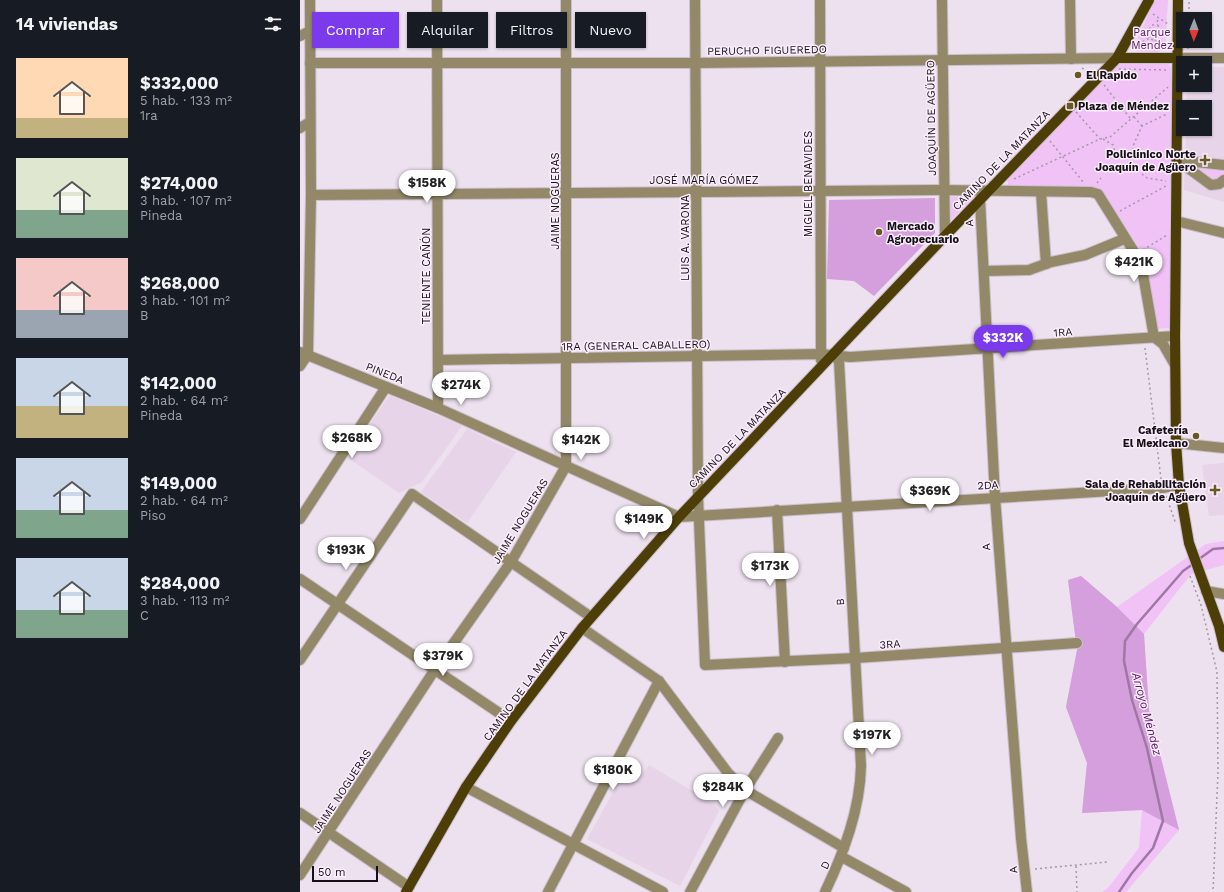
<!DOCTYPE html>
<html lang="es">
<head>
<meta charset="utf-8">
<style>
  :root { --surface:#171b24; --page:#242831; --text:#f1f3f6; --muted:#9ea1a6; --accent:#7c3aed }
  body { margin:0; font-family:"Work Sans",sans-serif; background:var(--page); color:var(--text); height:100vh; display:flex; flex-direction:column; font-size:15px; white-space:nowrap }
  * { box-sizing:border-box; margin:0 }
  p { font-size:13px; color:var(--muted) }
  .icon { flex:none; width:22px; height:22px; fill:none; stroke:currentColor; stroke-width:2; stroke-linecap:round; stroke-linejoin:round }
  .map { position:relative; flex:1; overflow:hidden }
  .sheet { display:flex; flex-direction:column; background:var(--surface); width:300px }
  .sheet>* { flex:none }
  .top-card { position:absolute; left:12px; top:12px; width:380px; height:36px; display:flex; gap:8px }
  .needle { width:26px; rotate:181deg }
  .controls { position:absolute; left:876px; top:12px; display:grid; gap:8px }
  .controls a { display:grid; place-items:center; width:36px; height:36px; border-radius:0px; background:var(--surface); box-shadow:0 1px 3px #0004; font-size:20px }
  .scale { position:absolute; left:12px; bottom:10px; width:66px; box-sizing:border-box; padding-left:4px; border:2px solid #141015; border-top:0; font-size:11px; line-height:14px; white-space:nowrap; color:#141015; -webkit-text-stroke:3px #fbedfc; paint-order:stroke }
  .price { position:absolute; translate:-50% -34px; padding:0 9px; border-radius:14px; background:#fff; color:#222; font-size:13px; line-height:26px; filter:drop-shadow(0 1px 2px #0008) }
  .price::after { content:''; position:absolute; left:50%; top:24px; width:12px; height:9px; margin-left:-6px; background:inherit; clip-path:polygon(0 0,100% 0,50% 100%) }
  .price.on { background:var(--accent); color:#fff }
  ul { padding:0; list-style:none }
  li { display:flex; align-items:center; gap:12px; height:100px; padding:0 16px }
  li span { display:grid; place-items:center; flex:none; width:112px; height:80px; border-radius:0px; color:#555 }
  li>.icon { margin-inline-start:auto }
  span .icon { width:48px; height:48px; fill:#fffc; stroke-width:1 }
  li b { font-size:17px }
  h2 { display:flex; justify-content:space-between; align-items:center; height:48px; padding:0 16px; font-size:17px }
  .chip { padding:0 14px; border-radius:0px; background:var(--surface); box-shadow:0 1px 3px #0004; font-size:14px; line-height:36px }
  .chip.on { background:var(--accent); color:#fff }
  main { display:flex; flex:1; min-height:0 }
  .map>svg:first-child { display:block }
</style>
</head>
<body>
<main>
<section class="sheet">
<h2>14 viviendas<svg class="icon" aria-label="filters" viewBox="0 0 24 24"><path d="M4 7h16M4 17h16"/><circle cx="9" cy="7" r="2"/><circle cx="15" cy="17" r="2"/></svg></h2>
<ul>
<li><span style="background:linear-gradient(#ffd9b3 75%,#c2b280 0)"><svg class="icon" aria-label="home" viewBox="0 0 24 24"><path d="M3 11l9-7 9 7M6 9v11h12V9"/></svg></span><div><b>$332,000</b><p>5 hab. · 133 m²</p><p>1ra</p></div></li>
<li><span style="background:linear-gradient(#dfe7d0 65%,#7fa58c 0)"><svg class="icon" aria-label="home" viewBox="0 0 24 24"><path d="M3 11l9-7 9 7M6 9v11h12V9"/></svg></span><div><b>$274,000</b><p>3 hab. · 107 m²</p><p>Pineda</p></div></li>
<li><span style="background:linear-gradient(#f6c9c9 65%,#9aa5b1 0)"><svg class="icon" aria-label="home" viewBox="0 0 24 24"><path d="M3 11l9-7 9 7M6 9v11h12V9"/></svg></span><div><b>$268,000</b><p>3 hab. · 101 m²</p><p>B</p></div></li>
<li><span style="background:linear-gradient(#c9d6e8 60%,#c2b280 0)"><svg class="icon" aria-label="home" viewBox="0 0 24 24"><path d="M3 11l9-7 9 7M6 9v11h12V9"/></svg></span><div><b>$142,000</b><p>2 hab. · 64 m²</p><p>Pineda</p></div></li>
<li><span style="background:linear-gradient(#c9d6e8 65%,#7fa58c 0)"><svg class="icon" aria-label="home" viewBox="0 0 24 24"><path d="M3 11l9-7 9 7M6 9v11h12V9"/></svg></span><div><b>$149,000</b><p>2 hab. · 64 m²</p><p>Piso</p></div></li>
<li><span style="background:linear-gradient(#c9d6e8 65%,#7fa58c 0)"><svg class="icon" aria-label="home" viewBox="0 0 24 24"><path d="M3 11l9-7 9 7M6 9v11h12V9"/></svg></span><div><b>$284,000</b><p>3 hab. · 113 m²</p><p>C</p></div></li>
</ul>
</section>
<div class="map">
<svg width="924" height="892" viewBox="0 0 924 892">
  <rect width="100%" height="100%" fill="#ede0ef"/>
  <g fill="#e7d4e9">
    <path d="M905,67H924V202L884,190L886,129H905V107H886L887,85H905Z"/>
    <path d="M90,395L162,426L122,482L99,493L47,457Z"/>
    <path d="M167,429L216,452L167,523L121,492Z"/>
    <path d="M924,463V515L909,516L902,465Z"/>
    <path d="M349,765L414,804L419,811L380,886L287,839L326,769L340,777Z"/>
  </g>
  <g fill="#f0c2f6">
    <path d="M855,0H868L865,49L857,52L837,51L834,47L836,42Z"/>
    <path d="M818,63H864L869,64L871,69L870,328L857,329L845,257L801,189L708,186L707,176Z"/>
    <path d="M894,166L924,169V176L915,183L893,167Z"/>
    <path d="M651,197H674L651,220Z"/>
    <path d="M924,541V565L891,574L844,634L849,710L879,830L826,892H802L808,888L839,848L842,810L782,813L787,763L766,707L777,650L768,580L781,576L817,607L906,544Z"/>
  </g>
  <g fill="#d59edc">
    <path d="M635,198V233L574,296L554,281L527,279L529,200Z"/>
    <path d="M781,576L817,607L844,634L849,710L879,830L842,810L782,813L787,763L766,707L777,650L768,580Z"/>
  </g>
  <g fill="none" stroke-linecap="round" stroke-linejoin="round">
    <g stroke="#9f77a4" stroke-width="2.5">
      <path d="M899,559L913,549L924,548"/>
      <path d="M819,892L832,873L853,848L863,821L847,748L832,700L824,661L825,641L837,624L883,571L893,564"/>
    </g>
    <defs>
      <g id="minor">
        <path d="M137,0L138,408"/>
        <path d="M395,0L398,497L405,665L556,658L777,643"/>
        <path d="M520,0L521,360"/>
        <path d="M642,0L645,236"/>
        <path d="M770,0L771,59"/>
        <path d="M0,36L10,31"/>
        <path d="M877,58H924"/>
        <path d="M10,63H396L817,58"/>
        <path d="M0,128L10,122"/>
        <path d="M877,160L911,185L919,184L924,180"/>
        <path d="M877,160L924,165"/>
        <path d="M741,192L746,264"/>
        <path d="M11,195L637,190L791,192L798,194L841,263L854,337L863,344L875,365"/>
        <path d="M680,199L695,497L721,838L727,892"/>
        <path d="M876,221L924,233"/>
        <path d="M684,271L729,270L751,262L785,255L824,239"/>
        <path d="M0,352L138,408L379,517L862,488L879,485"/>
        <path d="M8,354L11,195L10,0"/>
        <path d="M138,360L521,354L550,357L875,336"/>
        <path d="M0,366L8,354"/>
        <path d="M876,443L924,448"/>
        <path d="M477,510L485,662"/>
        <path d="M0,519L86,387"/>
        <path d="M0,579L211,721"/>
        <path d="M906,591L924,594"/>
        <path d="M282,628L359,681L428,773L445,790L544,848"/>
        <path d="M0,660L112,494L291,617"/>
        <path d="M166,787L363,892"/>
        <path d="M0,813L109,887"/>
        <path d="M542,857L606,892"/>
        <path d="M0,875L134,671L211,562L266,466V0"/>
        <path d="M248,892L359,681"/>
        <path d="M390,892L445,790L478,738"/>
        <path d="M525,892C544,852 560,810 561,766L539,361L533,354"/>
      </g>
      <g id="major">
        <path d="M878,0L875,336L876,443L879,485L889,543L919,626L924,647"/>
        <path d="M817,58H877"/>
        <path d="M106,892L166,787L211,721L282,628L379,517L645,236L817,58L849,0"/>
      </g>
    </defs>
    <use href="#minor" stroke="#cabfcc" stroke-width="12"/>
    <use href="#major" stroke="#cabfcc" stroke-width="12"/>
    <g stroke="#a399a5" stroke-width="1.5" stroke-dasharray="2 3" stroke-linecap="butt">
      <path d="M853,14L868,24"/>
      <path d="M889,19V0"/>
      <path d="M849,38L847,32L852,25H858"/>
      <path d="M855,41L859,32L857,18"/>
      <path d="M834,47L849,38L857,42L860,49"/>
      <path d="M888,49V41"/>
      <path d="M782,68L789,73"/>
      <path d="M819,69L867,70"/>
      <path d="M804,85L830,118"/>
      <path d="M776,112L800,139"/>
      <path d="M834,117L842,126"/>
      <path d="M803,139L813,145L816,155"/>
      <path d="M750,141L784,183"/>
      <path d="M833,150V146L842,126L867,114"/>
      <path d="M842,174L847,178L866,181"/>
      <path d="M714,179L800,139L810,137L868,87"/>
      <path d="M797,183L801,178"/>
      <path d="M820,211L866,186"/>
      <path d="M843,250L867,235"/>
      <path d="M845,348L861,479"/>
      <path d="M856,442H866"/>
      <path d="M866,496L876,524"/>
      <path d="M890,576L901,605L917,672L918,772L913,892"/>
      <path d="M776,866L777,892"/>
      <path d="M735,869L807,862"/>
    </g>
    <use href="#minor" stroke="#938969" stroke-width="10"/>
    <use href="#major" stroke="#4d3e08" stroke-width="10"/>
  </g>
  <g fill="#675825" stroke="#fbedfc" stroke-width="1.5">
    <circle cx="778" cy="75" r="4"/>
    <rect x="766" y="102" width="8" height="8" rx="2"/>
    <path d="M903 154h4v4h4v4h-4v4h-4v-4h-4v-4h4z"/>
    <circle cx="579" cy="232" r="4"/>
    <circle cx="896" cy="436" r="4"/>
    <path d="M913 484h4v4h4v4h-4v4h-4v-4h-4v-4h4z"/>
  </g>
  <g text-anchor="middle" stroke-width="3" stroke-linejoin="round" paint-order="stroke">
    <g font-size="11" fill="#581761" stroke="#fbedfc">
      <text x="852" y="36">Parque<tspan x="852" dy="13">Mendez</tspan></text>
    </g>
    <g font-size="11" fill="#141015" stroke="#fbedfc">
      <text transform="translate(467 50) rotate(-1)" y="4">PERUCHO FIGUEREDO</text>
      <text transform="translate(631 118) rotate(-91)" y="4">JOAQUÍN DE AGÜERO</text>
      <text transform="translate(701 160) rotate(-46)" y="4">CAMINO DE LA MATANZA</text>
      <text x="404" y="184">JOSÉ MARÍA GÓMEZ</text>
      <text transform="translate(508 184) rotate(-90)" y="4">MIGUEL BENAVIDES</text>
      <text transform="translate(255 201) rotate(-90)" y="4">JAIME NOGUERAS</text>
      <text transform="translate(669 223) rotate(-93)" y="4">A</text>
      <text transform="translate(385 238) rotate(-90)" y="4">LUIS A. VARONA</text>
      <text transform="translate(126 276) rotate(-90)" y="4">TENIENTE CAÑÓN</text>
      <text transform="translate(763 332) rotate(-4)" y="4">1RA</text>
      <text transform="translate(336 345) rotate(-1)" y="4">1RA (GENERAL CABALLERO)</text>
      <text transform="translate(85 373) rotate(22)" y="4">PINEDA</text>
      <text transform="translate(437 438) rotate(-46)" y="4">CAMINO DE LA MATANZA</text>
      <text transform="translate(688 485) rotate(-3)" y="4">2DA</text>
      <text transform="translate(220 521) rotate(-59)" y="4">JAIME NOGUERAS</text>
      <text transform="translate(686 547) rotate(-94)" y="4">A</text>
      <text transform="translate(540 602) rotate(-94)" y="4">B</text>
      <text transform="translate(590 644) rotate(-4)" y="4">3RA</text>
      <text transform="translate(225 685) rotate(-54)" y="4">CAMINO DE LA MATANZA</text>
      <text transform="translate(42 791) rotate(-57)" y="4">JAIME NOGUERAS</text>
      <text transform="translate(525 865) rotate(-65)" y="4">D</text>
      <text transform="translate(713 870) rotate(-97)" y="4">A</text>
    </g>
    <g font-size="11" font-weight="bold" fill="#141015" stroke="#fbedfc" text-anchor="start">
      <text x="786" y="79">El Rapido</text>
      <text x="778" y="110">Plaza de Méndez</text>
      <text x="896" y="158" text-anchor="end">Policlínico Norte<tspan x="896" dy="13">Joaquín de Agüero</tspan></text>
      <text x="587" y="230">Mercado<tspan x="587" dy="13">Agropecuario</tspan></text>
      <text x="888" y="434" text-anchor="end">Cafetería<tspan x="888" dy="13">El Mexicano</tspan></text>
      <text x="906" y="488" text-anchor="end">Sala de Rehabilitación<tspan x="906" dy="13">Joaquín de Agüero</tspan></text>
    </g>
    <g font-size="12" font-style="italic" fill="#5a1963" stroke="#fbedfc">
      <text transform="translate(847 714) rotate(75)" y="4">Arroyo Méndez</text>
    </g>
  </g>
</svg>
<div class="controls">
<a><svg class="needle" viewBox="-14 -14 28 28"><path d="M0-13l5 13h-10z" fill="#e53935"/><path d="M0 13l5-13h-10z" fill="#9ea1a6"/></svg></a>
<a>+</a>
<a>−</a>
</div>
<div class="scale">50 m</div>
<b class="price" style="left:127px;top:204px">$158K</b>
<b class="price" style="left:834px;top:283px">$421K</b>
<b class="price on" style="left:703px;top:359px">$332K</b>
<b class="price" style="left:161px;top:406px">$274K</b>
<b class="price" style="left:52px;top:459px">$268K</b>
<b class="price" style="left:281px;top:461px">$142K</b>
<b class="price" style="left:630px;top:512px">$369K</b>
<b class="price" style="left:344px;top:540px">$149K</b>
<b class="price" style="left:46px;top:571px">$193K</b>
<b class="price" style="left:470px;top:587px">$173K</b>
<b class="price" style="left:143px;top:677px">$379K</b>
<b class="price" style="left:572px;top:756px">$197K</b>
<b class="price" style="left:313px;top:791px">$180K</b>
<b class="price" style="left:423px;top:808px">$284K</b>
<div class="top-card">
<a class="chip on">Comprar</a>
<a class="chip">Alquilar</a>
<a class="chip">Filtros</a>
<a class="chip">Nuevo</a>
</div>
</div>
</main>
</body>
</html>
